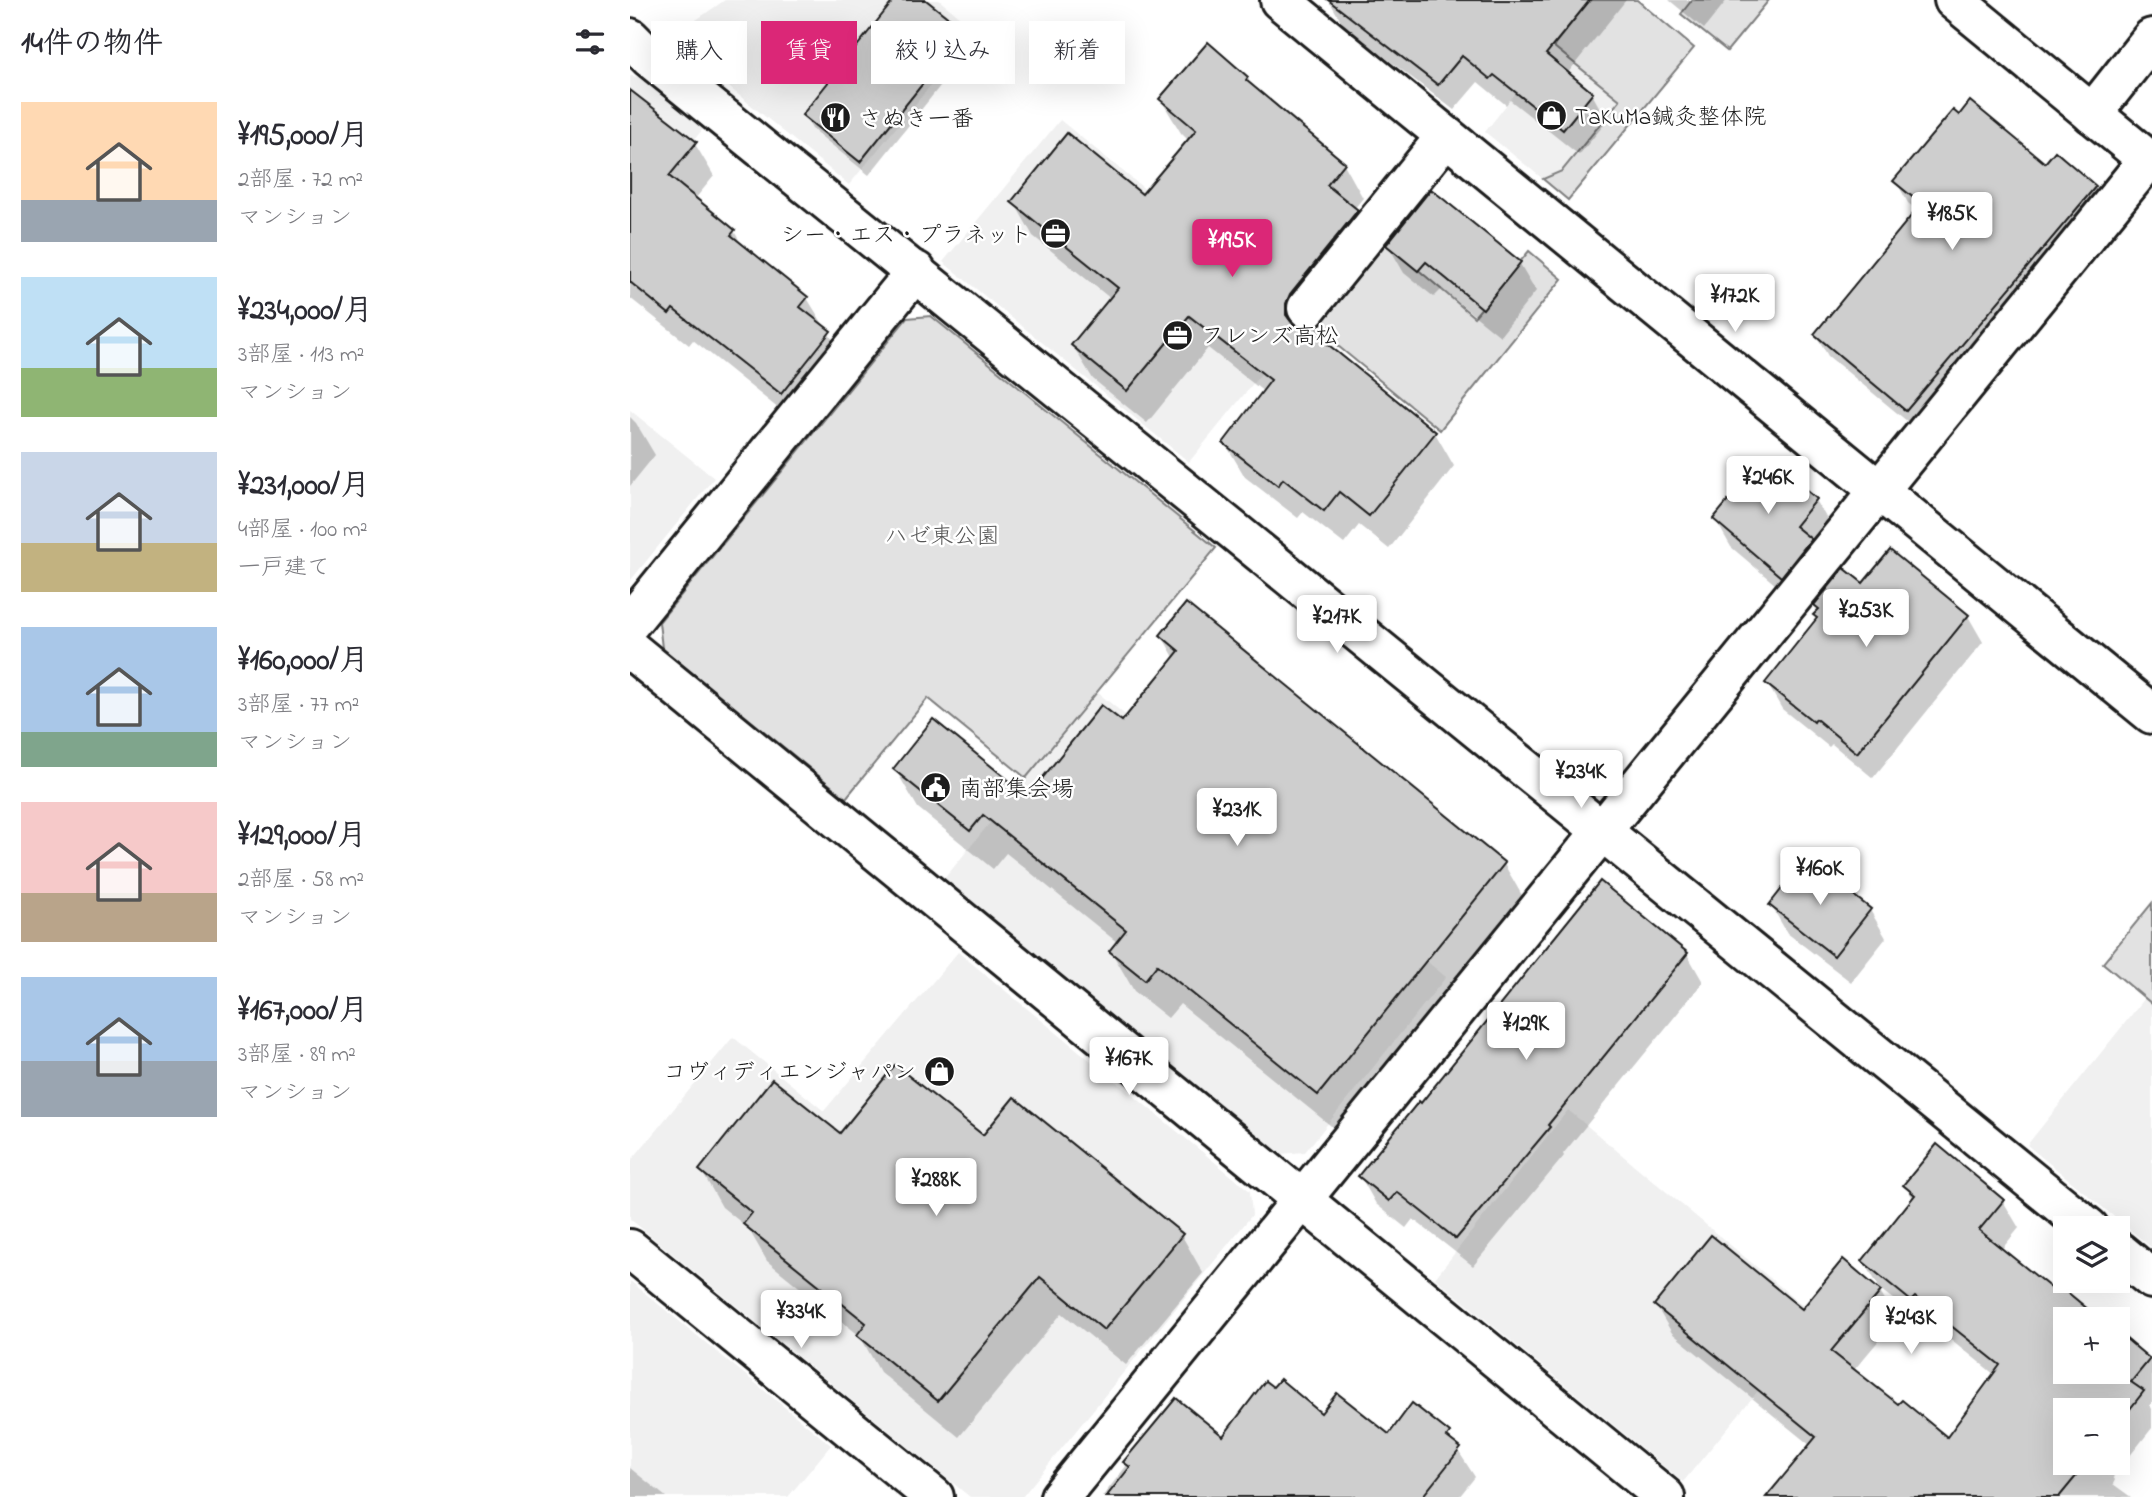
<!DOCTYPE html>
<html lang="ja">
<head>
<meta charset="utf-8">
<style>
  :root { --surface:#fff; --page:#f7f7f7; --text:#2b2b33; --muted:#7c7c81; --accent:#db2777 }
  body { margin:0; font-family:"Indie Flower","Klee One",sans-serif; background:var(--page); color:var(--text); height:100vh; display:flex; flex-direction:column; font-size:26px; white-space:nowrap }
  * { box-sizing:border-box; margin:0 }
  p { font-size:23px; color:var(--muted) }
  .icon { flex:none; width:38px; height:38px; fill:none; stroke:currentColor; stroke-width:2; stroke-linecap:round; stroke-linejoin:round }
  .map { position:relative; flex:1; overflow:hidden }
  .sheet { display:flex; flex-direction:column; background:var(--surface); width:630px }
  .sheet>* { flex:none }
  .guide { position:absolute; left:21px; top:21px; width:665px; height:63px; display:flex; gap:14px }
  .tools { position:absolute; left:1423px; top:1216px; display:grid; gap:14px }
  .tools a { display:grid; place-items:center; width:77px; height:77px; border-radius:0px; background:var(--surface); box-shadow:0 7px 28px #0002; font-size:35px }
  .price { position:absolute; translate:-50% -60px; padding:0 16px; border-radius:7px; background:#fff; color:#222; font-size:23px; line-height:46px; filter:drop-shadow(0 2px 4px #0008) }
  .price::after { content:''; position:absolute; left:50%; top:42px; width:21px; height:16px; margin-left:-10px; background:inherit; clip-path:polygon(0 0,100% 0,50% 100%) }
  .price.current { background:var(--accent); color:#fff }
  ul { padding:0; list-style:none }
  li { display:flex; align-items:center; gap:21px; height:175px; padding:0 21px }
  li span { display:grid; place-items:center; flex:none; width:196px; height:140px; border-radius:0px; color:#555 }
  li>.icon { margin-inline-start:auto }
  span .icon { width:84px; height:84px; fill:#fffc; stroke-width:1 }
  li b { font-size:30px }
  h2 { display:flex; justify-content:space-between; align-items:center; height:84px; padding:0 21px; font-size:30px }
  .chip { padding:0 24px; border-radius:0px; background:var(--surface); box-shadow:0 7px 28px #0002; font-size:24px; line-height:63px }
  .chip.current { background:var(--accent); color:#fff }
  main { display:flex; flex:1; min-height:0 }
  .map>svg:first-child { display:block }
</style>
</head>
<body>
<main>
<section class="sheet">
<h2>14件の物件<svg class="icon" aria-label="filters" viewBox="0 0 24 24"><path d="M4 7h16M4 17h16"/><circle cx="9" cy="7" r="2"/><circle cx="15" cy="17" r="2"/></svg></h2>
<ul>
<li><span style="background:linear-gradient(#ffd9b3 70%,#9aa5b1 0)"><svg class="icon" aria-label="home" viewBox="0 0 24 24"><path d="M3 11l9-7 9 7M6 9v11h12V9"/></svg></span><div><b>¥195,000/月</b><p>2部屋 · 72 m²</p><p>マンション</p></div></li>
<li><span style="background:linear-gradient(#bfe0f5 65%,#8fb573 0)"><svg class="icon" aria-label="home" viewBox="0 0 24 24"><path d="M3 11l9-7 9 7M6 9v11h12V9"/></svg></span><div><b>¥234,000/月</b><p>3部屋 · 113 m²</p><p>マンション</p></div></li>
<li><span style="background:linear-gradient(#c9d6e8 65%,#c2b280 0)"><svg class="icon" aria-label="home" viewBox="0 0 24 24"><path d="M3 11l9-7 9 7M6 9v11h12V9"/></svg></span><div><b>¥231,000/月</b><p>4部屋 · 100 m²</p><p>一戸建て</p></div></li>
<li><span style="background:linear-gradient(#a9c7e8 75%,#7fa58c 0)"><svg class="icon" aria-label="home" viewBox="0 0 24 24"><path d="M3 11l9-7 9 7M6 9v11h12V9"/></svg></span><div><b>¥160,000/月</b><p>3部屋 · 77 m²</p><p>マンション</p></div></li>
<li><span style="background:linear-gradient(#f6c9c9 65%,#b9a48a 0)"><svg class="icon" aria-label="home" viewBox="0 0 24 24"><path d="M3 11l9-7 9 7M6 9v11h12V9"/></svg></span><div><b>¥129,000/月</b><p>2部屋 · 58 m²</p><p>マンション</p></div></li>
<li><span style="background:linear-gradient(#a9c7e8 60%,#9aa5b1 0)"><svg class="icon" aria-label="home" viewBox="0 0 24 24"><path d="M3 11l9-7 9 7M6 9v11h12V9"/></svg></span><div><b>¥167,000/月</b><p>3部屋 · 89 m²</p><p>マンション</p></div></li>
</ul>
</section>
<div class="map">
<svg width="1522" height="1497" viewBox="0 0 1522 1497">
  <rect width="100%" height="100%" fill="#fff"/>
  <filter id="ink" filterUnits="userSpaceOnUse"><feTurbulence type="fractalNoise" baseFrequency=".0143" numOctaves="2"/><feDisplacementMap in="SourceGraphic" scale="14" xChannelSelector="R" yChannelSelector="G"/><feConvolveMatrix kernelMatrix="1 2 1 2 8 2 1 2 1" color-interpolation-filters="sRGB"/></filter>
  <g filter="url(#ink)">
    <g fill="#f0f0f0">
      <path d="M95,0H309L346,30L219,185L56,52V27Z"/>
      <path d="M923,46L990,100L932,171L913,179L855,132Z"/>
      <path d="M0,76L10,77L73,129L0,217Z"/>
      <path d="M430,120L675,320L559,462L313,262Z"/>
      <path d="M0,410L84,478L0,581Z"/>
      <path d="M467,692L816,977L675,1152L650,1154L314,879Z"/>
      <path d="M328,952L620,1191L622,1215L392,1497H340L0,1219V1162L103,1037L194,1111Z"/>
      <path d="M1515,998L1522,1004V1248L1397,1145Z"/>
      <path d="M938,1110L1188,1318L1053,1482L805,1278Z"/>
      <path d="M0,1281L201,1445L158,1497H0Z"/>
    </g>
    <g fill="#e2e2e2" stroke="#7f7f7f" stroke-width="2">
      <path d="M960,0H1007L1064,48L938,200L913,179L932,171L990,100L923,46Z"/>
      <path d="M1062,0H1139L1097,51L1051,14Z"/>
      <path d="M753,240L844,317L899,251L932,279L810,430L680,323Z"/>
      <path d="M301,316L586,548L396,778L298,698L216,798L32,648L29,622L277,318Z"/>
      <path d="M1522,903V1004L1473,963Z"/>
    </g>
    <g fill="#0003" fill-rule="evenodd">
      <path d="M266,0H293L334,32L342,46L239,175L182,129L174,115Z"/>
      <path d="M699,0H996L937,74L962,94L977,121L949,155L880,100L876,105L848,82L824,110L713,25Z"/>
      <path d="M1039,0H1097L1074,29Z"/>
      <path d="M617,78L623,89L714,164L733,198L724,209L746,245L678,331L805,433L824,466L759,549L729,525L714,544L673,512L668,518L615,477L595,443L634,392L578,348L517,423L463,379L443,346L481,299L403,236L384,202L512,197L559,141L551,133L531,100Z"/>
      <path d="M0,93L65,144L84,176L65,199L104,231L113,247L177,298L218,365L170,426L63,340L59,345L0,298Z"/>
      <path d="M1416,165L1465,187L1477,208L1289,431L1198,356L1186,335L1288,211L1278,203L1266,181Z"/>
      <path d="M802,191L890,264L906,291L870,336L812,289L804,297L774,273L758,245Z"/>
      <path d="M0,417L6,423L25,455L0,486Z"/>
      <path d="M1186,500L1202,528L1167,603L1101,547L1085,519Z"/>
      <path d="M1233,586L1338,616L1353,642L1243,778L1202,744L1199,747L1152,709L1137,683L1188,619L1189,611L1186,605Z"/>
      <path d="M556,606L874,864L897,904L711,1134L550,1004L538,1018L504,991L481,951L488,943L376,853L363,869L288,808L265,769L398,798L492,724L545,659L532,636Z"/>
      <path d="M1141,905L1240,910L1256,938L1221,982L1157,933Z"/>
      <path d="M1057,954L1073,982L933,1154L934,1156L843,1266L783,1219L776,1228L746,1204L730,1176L791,1106Z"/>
      <path d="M384,1100L552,1236L573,1273L496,1365L432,1313L329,1437L250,1372L230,1336L137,1261L118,1228L92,1207L71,1170L210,1136L353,1137Z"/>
      <path d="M1275,1185L1373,1201L1389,1228L1371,1250L1435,1320V1372H1488V1335L1519,1360L1522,1365V1403L1520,1405L1522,1409V1428L1483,1477L1485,1480L1483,1484L1501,1497H1138L1181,1446L1042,1333L1026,1306L1172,1311L1213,1262L1250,1292L1266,1320L1224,1370L1269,1407L1318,1440L1365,1375L1301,1323L1298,1327L1250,1289L1234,1261L1284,1200ZM1435,1410H1488V1463H1435Z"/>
      <path d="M692,1415L760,1437L818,1435L845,1477L829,1497H472L497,1465L593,1438Z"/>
      <path d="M0,1468L36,1497H0Z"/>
    </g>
    <g fill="#cecece" stroke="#1c1c1c" stroke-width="2">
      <path d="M264,0H296L335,31L230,162L172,115Z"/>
      <path d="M698,0H960L916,54L963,93L933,130L864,75L860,79L832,56L808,85Z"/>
      <path d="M578,42L618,77L616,80L715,163L697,185L728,210L660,294L656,304V315L664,325L679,329L806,432L739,516L709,492L694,511L653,479L648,486L593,443L641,380L559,316L497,391L441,345L488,288L381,202L437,133L512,194L566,130L529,99Z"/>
      <path d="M0,90L67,142L39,176L105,230L101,235L178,297L170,307L201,331L151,394L43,309L39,314L0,282Z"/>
      <path d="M1340,101L1415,163L1425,151L1466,186L1276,411L1184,334L1291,204L1263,181L1323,110L1329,115Z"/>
      <path d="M801,189L891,262L853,309L796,262L788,271L756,245Z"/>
      <path d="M1135,456L1187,499L1165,526L1181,539L1151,577L1083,519Z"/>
      <path d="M1260,550L1339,615L1227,753L1186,719L1184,722L1135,683L1187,618L1183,615L1189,609L1184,605L1214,568L1233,583Z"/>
      <path d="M556,603L875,863L688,1095L527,965L515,980L479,951L496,930L353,815L340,831L263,769L303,719L398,796L471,705L492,721L549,651L530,635Z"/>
      <path d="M1176,858L1241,909L1204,956L1139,905Z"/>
      <path d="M970,881L1058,953L918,1125L920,1127L826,1239L767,1192L759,1201L728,1176L789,1101L791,1103Z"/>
      <path d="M265,1065L353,1135L384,1097L553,1234L474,1330L410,1277L308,1401L227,1335L236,1323L113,1224L122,1213L69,1170L142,1079L210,1133Z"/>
      <path d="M1307,1144L1374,1200L1349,1230L1426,1292L1430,1286L1471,1320H1435V1372H1488V1332L1520,1359L1501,1382L1514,1391L1488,1424V1410H1435V1463H1457L1429,1497H1136L1186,1437L1024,1305L1081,1235L1172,1309L1213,1259L1251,1291L1201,1351L1268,1404L1272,1400L1317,1437L1370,1365L1285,1297L1281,1301L1232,1261L1285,1195L1273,1185Z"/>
      <path d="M650,1379L691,1413L707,1393L759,1434L782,1403L820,1433L817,1437L831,1448L792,1497H476L500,1467L493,1462L546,1398L593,1436L635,1381L643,1387Z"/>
    </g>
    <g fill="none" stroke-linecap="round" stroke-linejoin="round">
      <defs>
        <g id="minor">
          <path d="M650,0L1522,714"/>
          <path d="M1324,0L1522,163"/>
          <path d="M0,38L20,58C502,445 979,839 1459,1228"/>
          <path d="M1462,114L1522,38"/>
          <path d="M677,308L816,136"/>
          <path d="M0,623L286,271"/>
          <path d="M0,649L1035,1497"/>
          <path d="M0,1249L304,1497"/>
          <path d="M1488,1251L1522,1279"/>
          <path d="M430,1497L1518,160"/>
        </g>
      </defs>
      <use href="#minor" stroke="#1c1c1c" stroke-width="44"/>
      <use href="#minor" stroke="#fff" stroke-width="38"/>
    </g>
  </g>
  <defs>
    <symbol id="shop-disc" viewBox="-11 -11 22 22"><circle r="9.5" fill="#1c1c1c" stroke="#fff"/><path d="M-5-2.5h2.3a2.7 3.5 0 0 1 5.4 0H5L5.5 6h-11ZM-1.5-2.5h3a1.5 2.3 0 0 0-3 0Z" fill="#fff"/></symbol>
    <symbol id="restaurant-disc" viewBox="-11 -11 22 22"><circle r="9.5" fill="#1c1c1c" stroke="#fff"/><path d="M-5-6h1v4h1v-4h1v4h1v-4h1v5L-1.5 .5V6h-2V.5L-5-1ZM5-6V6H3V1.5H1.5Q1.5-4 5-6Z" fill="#fff"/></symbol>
    <symbol id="office-disc" viewBox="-11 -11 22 22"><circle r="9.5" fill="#1c1c1c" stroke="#fff"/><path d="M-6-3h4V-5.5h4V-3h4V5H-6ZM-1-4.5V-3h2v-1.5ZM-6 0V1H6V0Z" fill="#fff"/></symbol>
    <symbol id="civic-disc" viewBox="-11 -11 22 22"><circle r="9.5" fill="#1c1c1c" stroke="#fff"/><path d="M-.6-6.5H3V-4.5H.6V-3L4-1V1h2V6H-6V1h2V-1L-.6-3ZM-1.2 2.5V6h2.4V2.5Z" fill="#fff"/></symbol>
  </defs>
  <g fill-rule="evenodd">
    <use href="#shop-disc" x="904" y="98" width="35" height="35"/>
    <use href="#restaurant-disc" x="188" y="100" width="35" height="35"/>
    <use href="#office-disc" x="408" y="216" width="35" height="35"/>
    <use href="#office-disc" x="530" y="318" width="35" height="35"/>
    <use href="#civic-disc" x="288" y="770" width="35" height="35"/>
    <use href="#shop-disc" x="292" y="1054" width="35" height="35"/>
  </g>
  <g text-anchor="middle" stroke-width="5" stroke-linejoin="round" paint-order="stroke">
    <g font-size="23" fill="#1c1c1c" stroke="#fff" text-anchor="start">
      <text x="945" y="124">TaKuMa鍼灸整体院</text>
      <text x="229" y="126">さぬき一番</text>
      <text x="402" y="242" text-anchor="end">シー・エス・プラネット</text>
      <text x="571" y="343">フレンズ高松</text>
      <text x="329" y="796">南部集会場</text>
      <text x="286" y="1079" text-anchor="end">コヴィディエンジャパン</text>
    </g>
    <g font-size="23" fill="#575757" stroke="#fff">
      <text x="312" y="543">ハゼ東公園</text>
    </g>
  </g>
</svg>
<div class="tools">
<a><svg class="icon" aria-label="layers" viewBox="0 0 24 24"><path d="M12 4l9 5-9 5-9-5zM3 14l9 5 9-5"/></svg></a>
<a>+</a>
<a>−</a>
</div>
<b class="price" style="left:1322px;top:252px">¥185K</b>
<b class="price current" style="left:602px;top:279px">¥195K</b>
<b class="price" style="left:1105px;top:334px">¥172K</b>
<b class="price" style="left:1138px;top:516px">¥246K</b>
<b class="price" style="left:1236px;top:649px">¥253K</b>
<b class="price" style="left:707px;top:655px">¥217K</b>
<b class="price" style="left:951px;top:810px">¥234K</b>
<b class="price" style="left:607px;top:848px">¥231K</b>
<b class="price" style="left:1190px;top:907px">¥160K</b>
<b class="price" style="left:896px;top:1062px">¥129K</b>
<b class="price" style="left:499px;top:1097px">¥167K</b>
<b class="price" style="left:306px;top:1218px">¥288K</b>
<b class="price" style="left:171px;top:1350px">¥334K</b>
<b class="price" style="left:1281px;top:1356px">¥243K</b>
<div class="guide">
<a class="chip">購入</a>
<a class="chip current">賃貸</a>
<a class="chip">絞り込み</a>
<a class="chip">新着</a>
</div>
</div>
</main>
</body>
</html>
